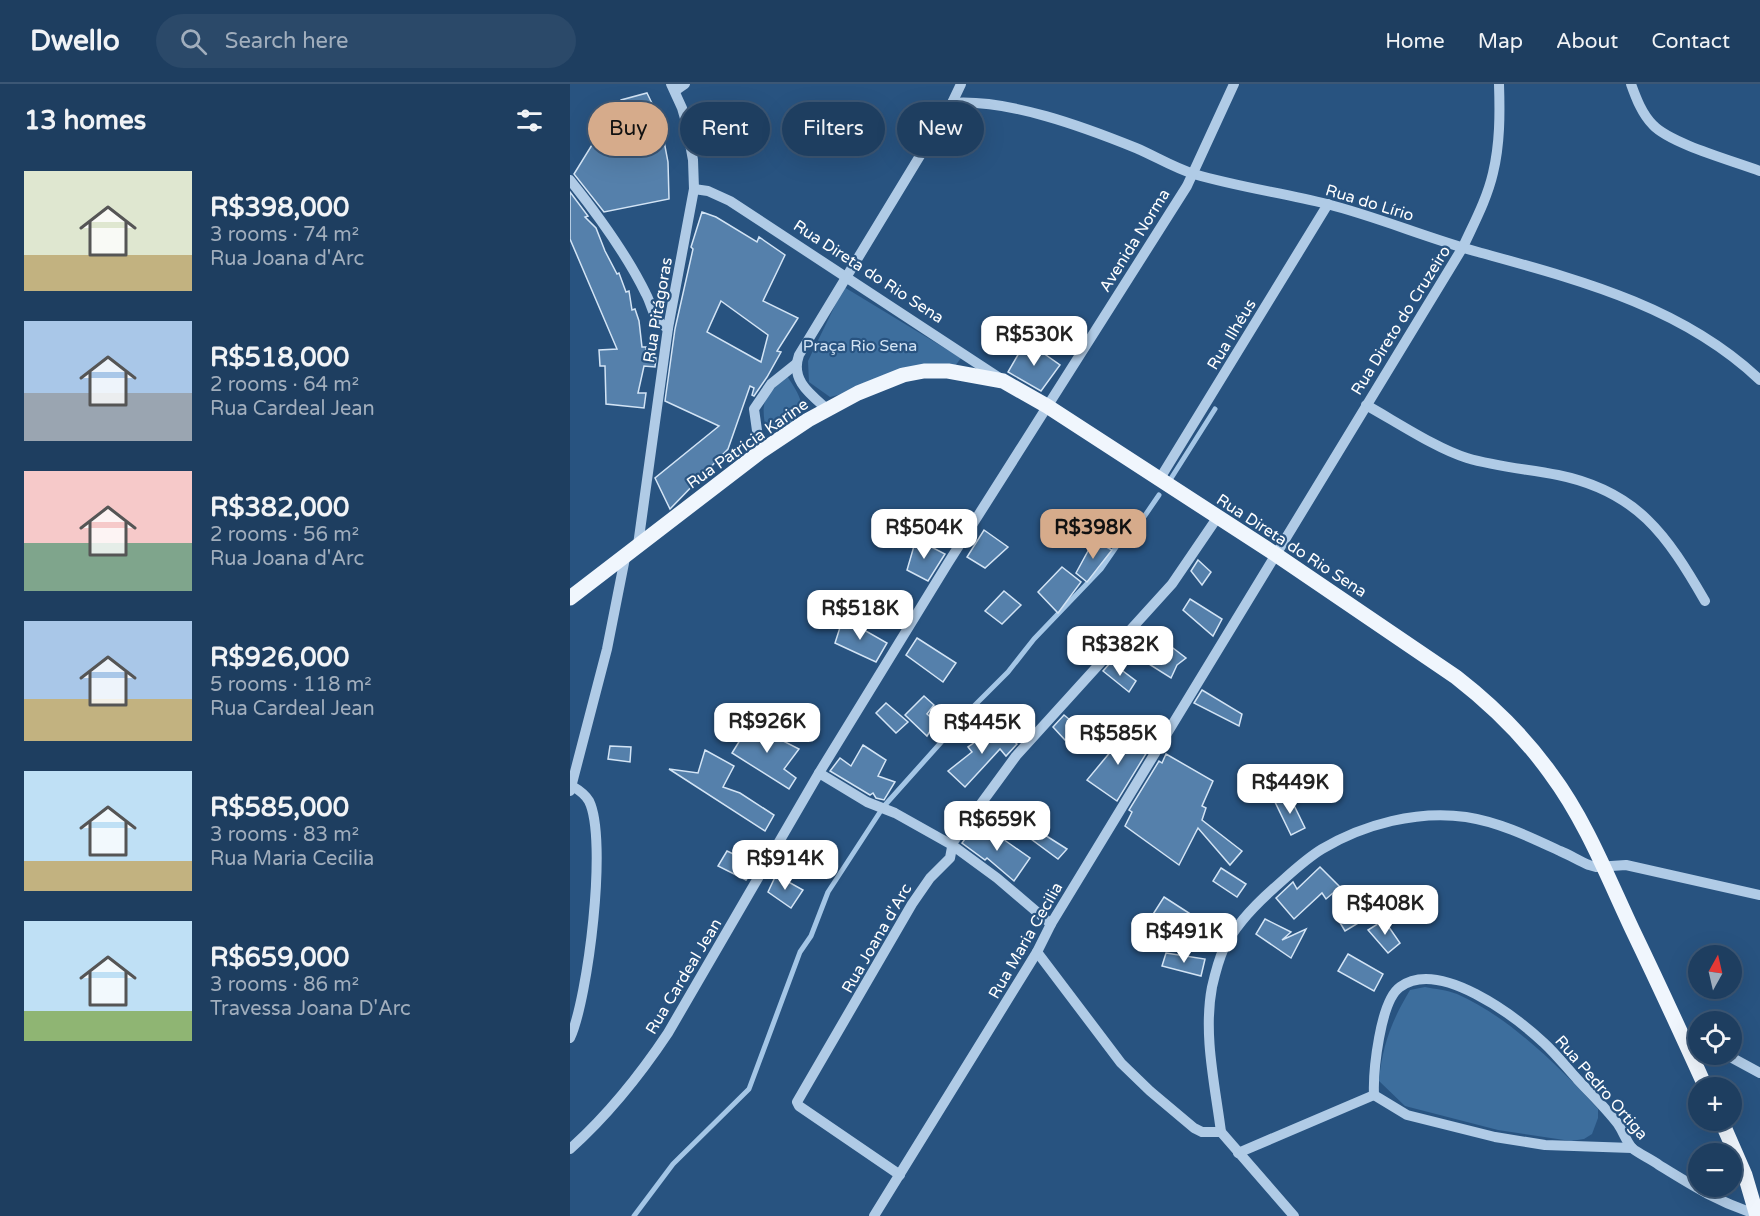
<!DOCTYPE html>
<html lang="en">
<head>
<meta charset="utf-8">
<style>
  :root { --surface:#1e3e60; --page:#2b4969; --text:#f1f3f6; --muted:#a1aebd; --line:#3c5775; --accent:#d6ab8b }
  body { margin:0; font-family:"Varela Round",sans-serif; background:var(--page); color:var(--text); height:100vh; display:flex; flex-direction:column; font-size:22px; white-space:nowrap }
  * { box-sizing:border-box; margin:0 }
  p { font-size:20px; color:var(--muted) }
  .icon { flex:none; width:33px; height:33px; fill:none; stroke:currentColor; stroke-width:2; stroke-linecap:round; stroke-linejoin:round }
  .map { position:relative; flex:1; overflow:hidden }
  .drawer { display:flex; flex-direction:column; background:var(--surface); width:570px }
  .drawer>* { flex:none }
  .banner { position:absolute; left:18px; top:18px; width:570px; height:54px; display:flex; gap:12px }
  .needle { width:39px; rotate:8deg }
  .controls { position:absolute; left:1118px; top:861px; display:grid; gap:12px }
  .controls a { display:grid; place-items:center; width:54px; height:54px; border-radius:50%; background:var(--surface); box-shadow:0 6px 24px #0002,0 0 0 2px var(--line); font-size:30px }
  .price { position:absolute; translate:-50% -51px; padding:0 14px; border-radius:12px; background:#fff; color:#222; font-size:20px; line-height:39px; filter:drop-shadow(0 2px 3px #0008) }
  .price::after { content:''; position:absolute; left:50%; top:36px; width:18px; height:14px; margin-left:-9px; background:inherit; clip-path:polygon(0 0,100% 0,50% 100%) }
  .price.current { background:var(--accent); color:#111 }
  ul { padding:0; list-style:none }
  li { display:flex; align-items:center; gap:18px; height:150px; padding:0 24px }
  li span { display:grid; place-items:center; flex:none; width:168px; height:120px; border-radius:0px; color:#555 }
  li>.icon { margin-inline-start:auto }
  span .icon { width:72px; height:72px; fill:#fffc; stroke-width:1 }
  li b { font-size:26px }
  h2 { display:flex; justify-content:space-between; align-items:center; height:72px; padding:0 24px; font-size:26px }
  .tag { padding:0 21px; border-radius:27px; background:var(--surface); box-shadow:0 6px 24px #0002,0 0 0 2px var(--line); font-size:21px; line-height:54px }
  .tag.current { background:var(--accent); color:#111 }
  header { display:flex; align-items:center; gap:36px; box-sizing:border-box; height:84px; padding:0 30px; background:var(--surface); border-bottom:2px solid var(--line) }
  header strong { font-size:28px }
  nav { display:flex; gap:33px; margin-inline-start:auto; font-size:21px }
  .search { width:420px; height:54px; background:var(--page); display:flex; align-items:center; gap:15px; box-sizing:border-box; padding:0 21px; border-radius:33px; color:var(--muted); font-size:22px }
  main { display:flex; flex:1; min-height:0 }
  .map>svg:first-child { display:block }
</style>
</head>
<body>
<header>
<strong>Dwello</strong>
<div class="search"><svg class="icon" aria-label="search" viewBox="0 0 24 24"><circle cx="10" cy="10" r="6"/><path d="M15 15l6 6"/></svg>Search here</div>
<nav><a>Home</a><a>Map</a><a>About</a><a>Contact</a></nav>
</header>
<main>
<section class="drawer">
<h2>13 homes<svg class="icon" aria-label="filters" viewBox="0 0 24 24"><path d="M4 7h16M4 17h16"/><circle cx="9" cy="7" r="2"/><circle cx="15" cy="17" r="2"/></svg></h2>
<ul>
<li><span style="background:linear-gradient(#dfe7d0 70%,#c2b280 0)"><svg class="icon" aria-label="home" viewBox="0 0 24 24"><path d="M3 11l9-7 9 7M6 9v11h12V9"/></svg></span><div><b>R$398,000</b><p>3 rooms · 74 m²</p><p>Rua Joana d'Arc</p></div></li>
<li><span style="background:linear-gradient(#a9c7e8 60%,#9aa5b1 0)"><svg class="icon" aria-label="home" viewBox="0 0 24 24"><path d="M3 11l9-7 9 7M6 9v11h12V9"/></svg></span><div><b>R$518,000</b><p>2 rooms · 64 m²</p><p>Rua Cardeal Jean</p></div></li>
<li><span style="background:linear-gradient(#f6c9c9 60%,#7fa58c 0)"><svg class="icon" aria-label="home" viewBox="0 0 24 24"><path d="M3 11l9-7 9 7M6 9v11h12V9"/></svg></span><div><b>R$382,000</b><p>2 rooms · 56 m²</p><p>Rua Joana d'Arc</p></div></li>
<li><span style="background:linear-gradient(#a9c7e8 65%,#c2b280 0)"><svg class="icon" aria-label="home" viewBox="0 0 24 24"><path d="M3 11l9-7 9 7M6 9v11h12V9"/></svg></span><div><b>R$926,000</b><p>5 rooms · 118 m²</p><p>Rua Cardeal Jean</p></div></li>
<li><span style="background:linear-gradient(#bfe0f5 75%,#c2b280 0)"><svg class="icon" aria-label="home" viewBox="0 0 24 24"><path d="M3 11l9-7 9 7M6 9v11h12V9"/></svg></span><div><b>R$585,000</b><p>3 rooms · 83 m²</p><p>Rua Maria Cecilia</p></div></li>
<li><span style="background:linear-gradient(#bfe0f5 75%,#8fb573 0)"><svg class="icon" aria-label="home" viewBox="0 0 24 24"><path d="M3 11l9-7 9 7M6 9v11h12V9"/></svg></span><div><b>R$659,000</b><p>3 rooms · 86 m²</p><p>Travessa Joana D'Arc</p></div></li>
</ul>
</section>
<div class="map">
<svg width="1190" height="1132" viewBox="0 0 1190 1132">
  <rect width="100%" height="100%" fill="#285380"/>
  <g fill="#3d6e9d">
    <path d="M274,203L391,274L385,282L260,313L239,298L238,277Z"/>
    <path d="M217,292C228,309 242,326 218,341C209,346 206,347 196,346C190,315 195,313 217,292Z"/>
    <path d="M855,903C865,905 877,906 887,910C938,932 991,984 1028,1025V1034L1022,1050L1014,1055L1001,1057L928,1046L835,1022L809,997C812,962 822,936 840,906Z"/>
  </g>
  <g fill="none" stroke-linecap="round" stroke-linejoin="round">
    <g stroke="#a4c6e6" stroke-width="5">
      <path d="M600,396L645,325"/>
      <path d="M315,721L400,626L438,588L464,555L531,485L551,456L565,446L589,411"/>
      <path d="M64,1132L103,1080L179,1005L230,868L241,852L258,808L312,725"/>
    </g>
  </g>
  <g fill="#5580ab" stroke="#d3e4f5" stroke-width="1.5" fill-rule="evenodd">
    <path d="M77,9L90,36L98,78L99,115L34,128L4,90L25,56L38,70L46,59L63,55L47,22L51,16Z"/>
    <path d="M0,108L18,132L15,133L26,144L35,167L47,190L49,189L56,208L59,207L62,226L65,225L69,237L72,263H76V270L86,274L85,283L74,282L68,309H76L74,324L36,320L35,282H30L29,266L47,265L0,155Z"/>
    <path d="M132,128L146,133L187,158L189,153L215,171L193,217L228,234L207,267L211,268L197,293L184,312L182,311L184,304L180,302L158,365L100,425L85,394L149,342L95,317L105,245L123,165L121,163ZM151,217L198,251L191,278L137,248Z"/>
    <path d="M456,257L490,281L471,307L438,288Z"/>
    <path d="M414,446L438,463L415,484L397,473Z"/>
    <path d="M346,455L375,470L358,497L337,486Z"/>
    <path d="M524,456L542,466L517,498L506,489Z"/>
    <path d="M628,476L641,488L632,501L621,487Z"/>
    <path d="M492,483L511,498L488,529L468,508Z"/>
    <path d="M434,507L451,521L432,540L415,527Z"/>
    <path d="M620,515L652,535L643,552L613,526Z"/>
    <path d="M273,534L317,559L306,578L265,559Z"/>
    <path d="M347,554L386,579L373,598L336,571Z"/>
    <path d="M599,561L616,574L607,581L601,594L571,575L580,563L593,571Z"/>
    <path d="M541,578L566,597L559,608L533,587Z"/>
    <path d="M632,606L672,630L669,642L624,619Z"/>
    <path d="M354,612L364,621L357,630L366,638L357,652L335,631Z"/>
    <path d="M316,619L338,638L326,649L306,629Z"/>
    <path d="M494,631L512,646L495,656L483,643Z"/>
    <path d="M180,640L229,665L214,685L226,694L219,705L162,669Z"/>
    <path d="M424,640L447,660L436,672L430,665L395,703L378,687L402,668L398,663L421,647Z"/>
    <path d="M546,645L577,668L547,717L517,696L542,666L535,662Z"/>
    <path d="M293,661L316,676L308,692L325,698L314,716L306,714L303,709L300,711L260,687L270,674L281,682Z"/>
    <path d="M40,662L61,663L60,678L38,675Z"/>
    <path d="M135,666L164,682L153,703L170,709L204,731L195,747L99,685L128,689Z"/>
    <path d="M596,670L643,697L632,722L636,724L632,736L672,767L660,781L628,744L609,781L555,742L562,728L559,726L589,677L592,679Z"/>
    <path d="M719,711L735,744L721,751L705,718Z"/>
    <path d="M405,741L431,759L433,755L460,774L444,797L417,774L415,776L392,759Z"/>
    <path d="M459,741L497,765L488,775L453,749Z"/>
    <path d="M157,767L187,781L176,796L148,782Z"/>
    <path d="M750,783L770,803L756,815L752,809L724,835L706,814L723,798L727,805Z"/>
    <path d="M651,784L676,800L667,813L643,797Z"/>
    <path d="M206,791L233,806L221,824L198,808Z"/>
    <path d="M594,813L622,831L606,856L578,838Z"/>
    <path d="M781,825L790,838L775,847L766,832Z"/>
    <path d="M695,835L721,848L712,856L736,845L721,874L686,850Z"/>
    <path d="M814,836L830,859L818,869L798,846Z"/>
    <path d="M596,869L635,875L631,892L592,882Z"/>
    <path d="M778,870L813,890L804,907L768,887Z"/>
  </g>
  <g fill="none" stroke-linecap="round" stroke-linejoin="round">
    <g stroke="#b0cbe6" stroke-width="10">
      <path d="M1061,0C1066,14 1072,30 1083,41C1101,60 1164,77 1190,87"/>
      <path d="M105,7L115,0"/>
      <path d="M382,19C439,15 514,43 566,64C585,72 604,84 624,90C668,103 713,109 757,120C808,133 857,154 908,168C1009,196 1112,222 1190,296"/>
      <path d="M0,96C28,131 56,169 76,210C83,223 83,238 98,244"/>
      <path d="M124,105L138,107L160,117L428,293"/>
      <path d="M796,321C825,337 867,365 897,374C927,383 958,385 988,391C1067,407 1097,451 1135,517"/>
      <path d="M257,325C240,310 220,296 229,271L382,19L391,0"/>
      <path d="M190,368L184,325L201,300L226,280"/>
      <path d="M589,396L758,120"/>
      <path d="M68,461L98,244L124,105L123,76L116,38L112,24L101,0"/>
      <path d="M249,689L297,718L325,729L382,761L427,794L481,840"/>
      <path d="M0,707L37,565L56,469"/>
      <path d="M467,868L551,979L580,1007L624,1044L632,1048H651L724,1132"/>
      <path d="M0,954C18,915 38,755 19,717C15,710 9,706 2,702"/>
      <path d="M1155,970L1190,989"/>
      <path d="M804,1011C803,988 810,917 830,903C869,874 945,932 974,959C986,970 997,984 1008,996C1021,1010 1036,1024 1048,1040C1053,1047 1056,1057 1062,1064C1069,1070 1081,1075 1089,1081C1123,1102 1148,1118 1186,1130"/>
      <path d="M804,1011L837,1031L925,1053L975,1061L1062,1064"/>
      <path d="M651,1048C645,1001 633,950 642,903C645,890 648,877 654,864C665,842 685,821 703,805C719,791 734,776 752,765C794,740 848,726 896,733C929,738 960,753 990,767C1000,771 1009,777 1019,781L1026,783L1056,781L1190,811"/>
      <path d="M0,1065C38,1031 70,991 98,949L249,689L378,479L617,102L664,0"/>
      <path d="M668,1069L804,1011"/>
      <path d="M330,1091L229,1022L227,1018L342,820L360,794L380,774L383,758L446,672L602,500L647,434"/>
      <path d="M304,1132L467,868L481,840L893,163C904,139 917,115 923,89C930,60 930,30 929,0"/>
    </g>
    <g stroke="#f0f6fd" stroke-width="15">
      <path d="M0,514L190,368L238,336L288,309L333,291L354,287H378L433,297L477,322L705,470L886,593C922,621 954,652 981,690C1016,737 1038,794 1063,847C1088,899 1112,951 1136,1004"/>
      <path d="M1151,1036L1175,1091L1187,1132"/>
    </g>
  </g>
  <g text-anchor="middle" stroke-width="4.5" stroke-linejoin="round" paint-order="stroke">
    <g font-size="16" fill="#fff" stroke="#285380">
      <text transform="translate(800 118) rotate(17)" y="6">Rua do Lírio</text>
      <text transform="translate(564 156) rotate(-58)" y="6">Avenida Norma</text>
      <text transform="translate(299 187) rotate(33)" y="6">Rua Direta do Rio Sena</text>
      <text transform="translate(87 226) rotate(-80)" y="6">Rua Pitágoras</text>
      <text transform="translate(830 236) rotate(-58)" y="6">Rua Direto do Cruzeiro</text>
      <text transform="translate(661 250) rotate(-59)" y="6">Rua Ilhéus</text>
      <text transform="translate(177 359) rotate(-35)" y="6">Rua Patricia Karine</text>
      <text transform="translate(722 461) rotate(33)" y="6">Rua Direta do Rio Sena</text>
      <text transform="translate(306 854) rotate(-60)" y="6">Rua Joana d'Arc</text>
      <text transform="translate(455 856) rotate(-60)" y="6">Rua Maria Cecilia</text>
      <text transform="translate(113 892) rotate(-59)" y="6">Rua Cardeal Jean</text>
      <text transform="translate(1032 1003) rotate(49)" y="6">Rua Pedro Ortiga</text>
    </g>
    <g font-size="16" fill="#d3e4f5" stroke="#285380">
      <text x="290" y="267">Praça Rio Sena</text>
    </g>
  </g>
</svg>
<div class="controls">
<a><svg class="needle" viewBox="-14 -14 28 28"><path d="M0-13l5 13h-10z" fill="#e53935"/><path d="M0 13l5-13h-10z" fill="#a1aebd"/></svg></a>
<a><svg class="icon" aria-label="locate" viewBox="0 0 24 24"><circle cx="12" cy="12" r="6"/><path d="M12 2v4M12 18v4M2 12h4M18 12h4"/></svg></a>
<a>+</a>
<a>−</a>
</div>
<b class="price" style="left:464px;top:283px">R$530K</b>
<b class="price" style="left:354px;top:476px">R$504K</b>
<b class="price current" style="left:523px;top:476px">R$398K</b>
<b class="price" style="left:290px;top:557px">R$518K</b>
<b class="price" style="left:550px;top:593px">R$382K</b>
<b class="price" style="left:197px;top:670px">R$926K</b>
<b class="price" style="left:412px;top:671px">R$445K</b>
<b class="price" style="left:548px;top:682px">R$585K</b>
<b class="price" style="left:720px;top:731px">R$449K</b>
<b class="price" style="left:427px;top:768px">R$659K</b>
<b class="price" style="left:215px;top:807px">R$914K</b>
<b class="price" style="left:815px;top:852px">R$408K</b>
<b class="price" style="left:614px;top:880px">R$491K</b>
<div class="banner">
<a class="tag current">Buy</a>
<a class="tag">Rent</a>
<a class="tag">Filters</a>
<a class="tag">New</a>
</div>
</div>
</main>
</body>
</html>
